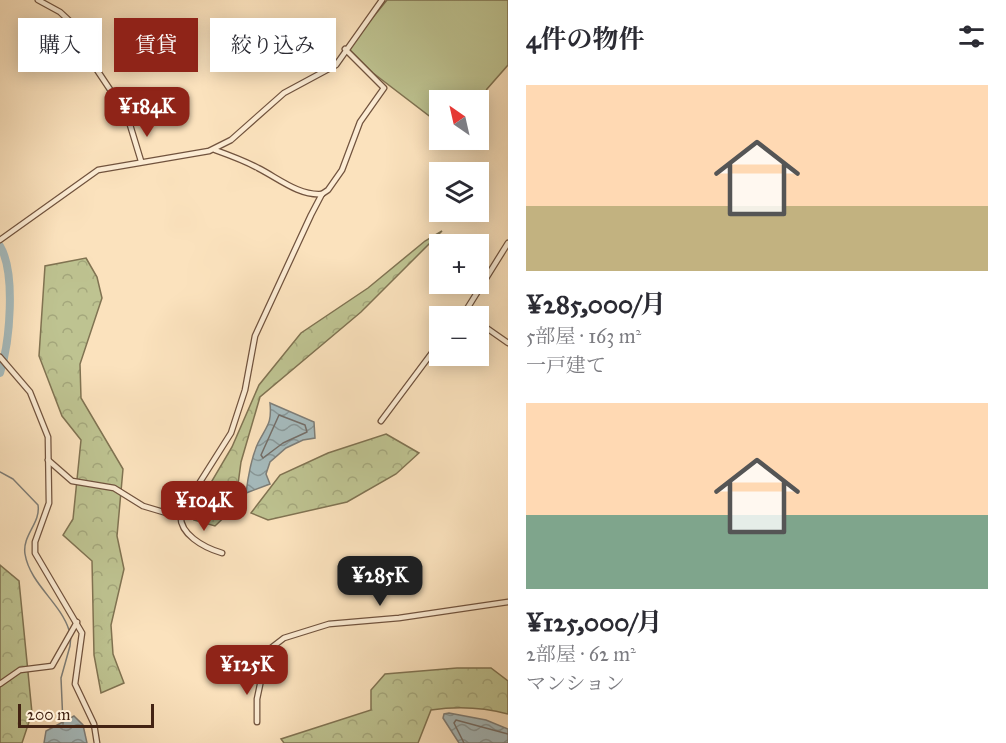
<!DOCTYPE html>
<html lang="ja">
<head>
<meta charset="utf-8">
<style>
  :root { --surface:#fff; --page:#f2f2f3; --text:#2b2b33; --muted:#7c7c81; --accent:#8f2418 }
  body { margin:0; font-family:"IM FELL Great Primer","Noto Serif JP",serif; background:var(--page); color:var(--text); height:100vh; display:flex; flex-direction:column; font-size:22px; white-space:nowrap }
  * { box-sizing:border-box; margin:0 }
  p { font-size:20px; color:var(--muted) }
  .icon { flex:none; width:33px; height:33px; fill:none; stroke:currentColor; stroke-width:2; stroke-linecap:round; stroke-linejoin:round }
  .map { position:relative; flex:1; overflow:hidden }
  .side { display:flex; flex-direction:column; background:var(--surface); width:498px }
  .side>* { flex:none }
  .hud { position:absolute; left:18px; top:18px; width:399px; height:54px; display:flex; gap:12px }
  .needle { width:39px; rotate:326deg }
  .controls { position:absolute; left:429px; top:90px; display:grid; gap:12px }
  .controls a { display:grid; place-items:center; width:60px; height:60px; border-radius:0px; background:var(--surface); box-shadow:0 3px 15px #0003; font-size:30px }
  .scale { position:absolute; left:18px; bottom:15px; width:136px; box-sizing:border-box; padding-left:6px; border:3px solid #432313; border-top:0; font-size:16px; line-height:21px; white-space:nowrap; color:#432313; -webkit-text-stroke:4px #fcecd4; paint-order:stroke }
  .price { position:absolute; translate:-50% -51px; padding:0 14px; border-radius:12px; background:var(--accent); color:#fff; font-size:20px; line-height:39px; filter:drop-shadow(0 2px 3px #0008) }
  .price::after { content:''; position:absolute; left:50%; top:36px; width:18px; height:14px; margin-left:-9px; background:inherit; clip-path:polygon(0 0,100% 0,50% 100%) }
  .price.current { background:#222; color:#fff }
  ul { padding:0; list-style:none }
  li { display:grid; align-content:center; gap:12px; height:318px; padding:0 18px }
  li span { display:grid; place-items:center; height:186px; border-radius:0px; color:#555 }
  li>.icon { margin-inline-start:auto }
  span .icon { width:108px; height:108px; fill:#fffc; stroke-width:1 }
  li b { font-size:26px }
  h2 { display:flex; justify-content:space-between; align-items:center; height:72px; padding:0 18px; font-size:26px }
  .tag { padding:0 21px; border-radius:0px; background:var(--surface); box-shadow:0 3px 15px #0003; font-size:21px; line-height:54px }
  .tag.current { background:var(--accent); color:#fff }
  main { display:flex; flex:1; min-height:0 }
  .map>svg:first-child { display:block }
</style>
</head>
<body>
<main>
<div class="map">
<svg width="508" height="743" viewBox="0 0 508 743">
  <defs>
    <pattern id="forest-crowns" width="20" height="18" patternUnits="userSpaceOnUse" patternTransform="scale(1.5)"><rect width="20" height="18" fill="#bec391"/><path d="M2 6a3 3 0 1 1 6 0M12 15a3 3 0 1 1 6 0" fill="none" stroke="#a4a77c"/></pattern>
    <pattern id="water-waves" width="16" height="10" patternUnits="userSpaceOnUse" patternTransform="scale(1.5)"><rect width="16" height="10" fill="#a5babc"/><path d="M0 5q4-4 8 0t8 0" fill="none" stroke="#889798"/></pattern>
  </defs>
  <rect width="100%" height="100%" fill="#fbe2bd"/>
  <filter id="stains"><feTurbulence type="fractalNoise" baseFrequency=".00333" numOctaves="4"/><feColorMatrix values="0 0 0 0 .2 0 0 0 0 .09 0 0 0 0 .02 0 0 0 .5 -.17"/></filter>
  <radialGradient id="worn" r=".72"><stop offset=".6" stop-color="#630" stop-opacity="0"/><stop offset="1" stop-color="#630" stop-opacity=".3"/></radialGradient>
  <g fill="url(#forest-crowns)" stroke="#807352" stroke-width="1.5">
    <path d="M442,231L361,312L260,397L241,462L235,507L215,526L194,520L206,491L232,447L259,385L301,333L368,288L425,241Z"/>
    <path d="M86,258L97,277L102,298L80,364L81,398L123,469L117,536L124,569L111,625L113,654L124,683L101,693L94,655L92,561L63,535L73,519L81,440L62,416L39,356L45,266Z"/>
    <path d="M386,434L419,453L396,474L347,502L268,520L251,513L280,475L328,453Z"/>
    <path d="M0,565L19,581L32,713L22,743H0Z"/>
    <path d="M457,668H491L508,681V714C482,707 457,706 431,710L418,743H284L281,739L371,710V690L385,674Z"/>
  </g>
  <path fill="#bec391" stroke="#807352" stroke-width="1.5" d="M387,0H508V65L487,89L479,105L478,100H440L439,120L432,118L373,73L348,48Z"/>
  <g fill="url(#water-waves)" stroke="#7e7e78" stroke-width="1.5">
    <path d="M270,403L314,422L315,438L303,440L286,448L270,462L266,474L270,484L246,493C248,477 251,458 258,443C267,425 272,424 270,403Z"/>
    <path d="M449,713L486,720L508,729V743H459L443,718L444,714Z"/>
    <path d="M74,716L83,725L87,743H44L46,731Z"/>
  </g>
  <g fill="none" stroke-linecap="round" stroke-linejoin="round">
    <g stroke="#746e68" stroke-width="1.5">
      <path d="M279,415L305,425L307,432L283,443L263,458L261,455Z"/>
      <path d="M464,743L454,723L456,720L508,734"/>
    </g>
    <g stroke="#7e7e78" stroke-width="1.5">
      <path d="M0,472L13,479L38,505C41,523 22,535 25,554C30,584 60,602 69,630"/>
      <path d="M63,724L61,678L70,646L71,635"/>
    </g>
    <path stroke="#a5babc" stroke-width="8" d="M0,246C16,273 10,342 0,373"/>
    <defs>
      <g id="minor">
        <path d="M38,0L60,12L74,25L91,61L127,115L141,161"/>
        <path d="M215,150C229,155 245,161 258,168C278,178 299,196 322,194"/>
        <path d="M0,240L98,170L209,151L231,140L284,93L336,65L382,0"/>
        <path d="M459,316L465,312L508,243"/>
        <path d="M478,322L508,343"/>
        <path d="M0,357L30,392L48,437L49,503L35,542V553L82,633L75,684L94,724L97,743"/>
        <path d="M381,421L440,342"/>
        <path d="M48,460L72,481L114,488L143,506L180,517"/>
        <path d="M222,553C205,548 177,534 181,512L231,433L245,390L255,336L311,215L322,194L328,190L342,170L360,122L384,88L345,49"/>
        <path d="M0,684L20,670L52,666L77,622"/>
        <path d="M257,722V699L265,661L271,648L284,638L329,624L399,618L508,602"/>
      </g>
    </defs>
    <use href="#minor" stroke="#71533e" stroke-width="7"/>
    <use href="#minor" stroke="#fcecd4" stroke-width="4.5"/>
  </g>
  <rect width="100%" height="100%" filter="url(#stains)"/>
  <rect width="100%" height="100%" fill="url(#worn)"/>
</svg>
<div class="controls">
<a><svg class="needle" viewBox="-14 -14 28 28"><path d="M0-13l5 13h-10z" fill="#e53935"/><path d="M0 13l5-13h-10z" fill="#7c7c81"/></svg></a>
<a><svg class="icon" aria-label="layers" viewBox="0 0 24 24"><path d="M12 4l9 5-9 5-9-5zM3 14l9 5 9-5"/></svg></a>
<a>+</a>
<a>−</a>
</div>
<div class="scale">200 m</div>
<b class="price" style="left:147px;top:138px">¥184K</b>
<b class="price" style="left:204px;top:532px">¥104K</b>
<b class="price current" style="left:380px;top:607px">¥285K</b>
<b class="price" style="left:247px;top:696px">¥125K</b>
<div class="hud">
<a class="tag">購入</a>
<a class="tag current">賃貸</a>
<a class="tag">絞り込み</a>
</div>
</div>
<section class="side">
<h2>4件の物件<svg class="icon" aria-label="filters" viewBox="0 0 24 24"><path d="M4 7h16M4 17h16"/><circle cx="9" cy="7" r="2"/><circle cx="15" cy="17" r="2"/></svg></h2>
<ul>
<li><span style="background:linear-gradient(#ffd9b3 65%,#c2b280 0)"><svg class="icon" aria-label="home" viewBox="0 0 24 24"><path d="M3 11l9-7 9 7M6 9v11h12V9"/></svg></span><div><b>¥285,000/月</b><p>5部屋 · 163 m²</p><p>一戸建て</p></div></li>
<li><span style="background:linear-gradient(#ffd9b3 60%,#7fa58c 0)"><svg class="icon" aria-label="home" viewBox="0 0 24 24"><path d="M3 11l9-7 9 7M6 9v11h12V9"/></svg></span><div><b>¥125,000/月</b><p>2部屋 · 62 m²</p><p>マンション</p></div></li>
</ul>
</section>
</main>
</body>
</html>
